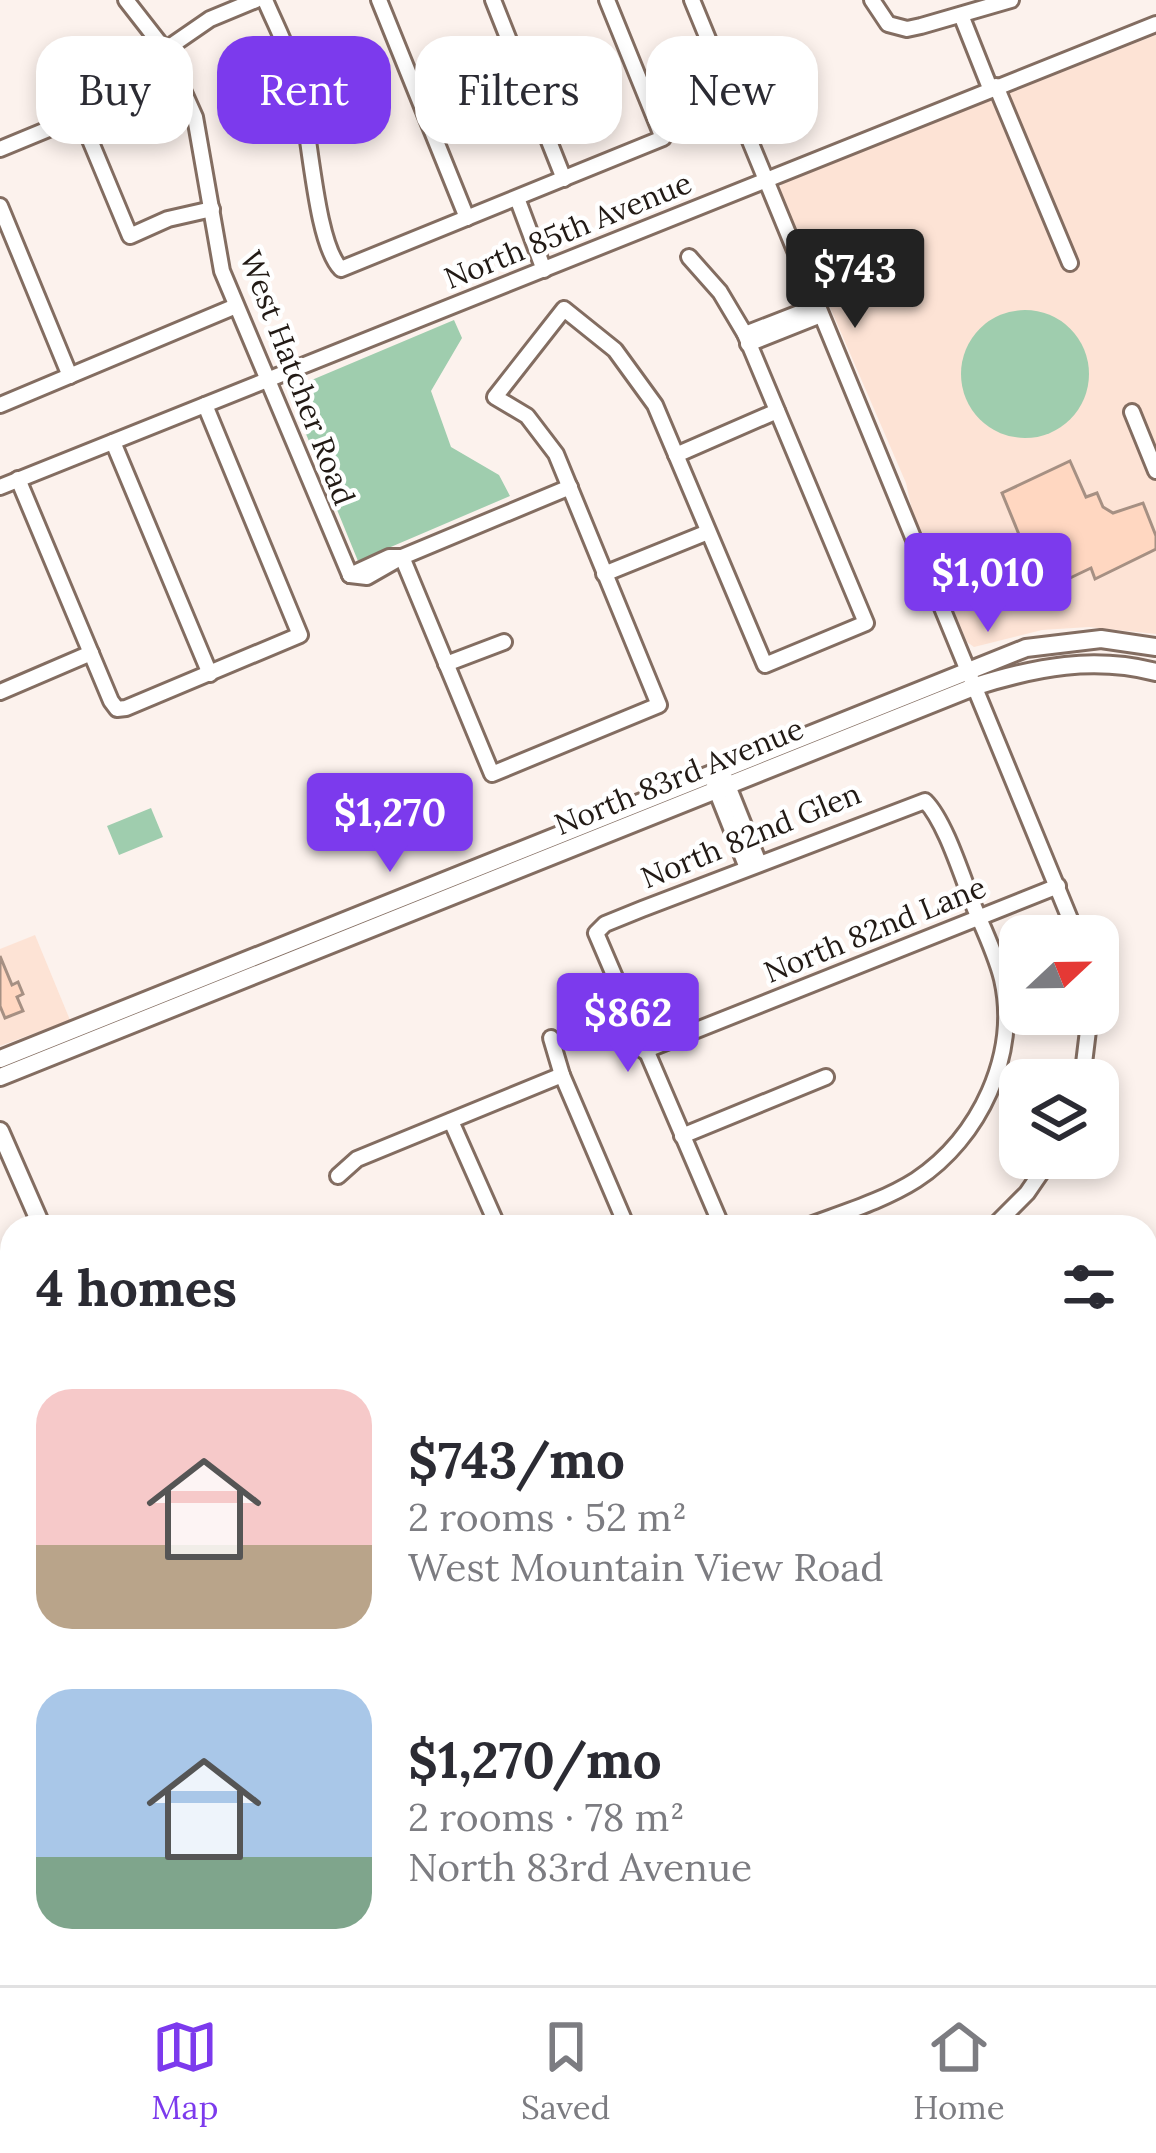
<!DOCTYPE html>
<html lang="en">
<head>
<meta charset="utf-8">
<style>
  :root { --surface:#fff; --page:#f2f2f3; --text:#2b2b33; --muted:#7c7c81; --line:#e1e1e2; --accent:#7c3aed }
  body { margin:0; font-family:Lora,serif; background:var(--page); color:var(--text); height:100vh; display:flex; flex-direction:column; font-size:45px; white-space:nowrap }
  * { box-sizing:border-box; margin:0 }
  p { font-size:39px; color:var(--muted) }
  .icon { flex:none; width:66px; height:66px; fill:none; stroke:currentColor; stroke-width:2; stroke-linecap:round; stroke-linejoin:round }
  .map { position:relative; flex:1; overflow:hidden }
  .details { position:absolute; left:0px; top:1215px; width:1158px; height:771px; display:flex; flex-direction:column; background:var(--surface); border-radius:36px 36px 0 0; box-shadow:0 6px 18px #0003 }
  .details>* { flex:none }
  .guide { position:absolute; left:36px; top:36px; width:1086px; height:108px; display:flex; gap:24px }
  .needle { width:78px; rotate:68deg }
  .tools { position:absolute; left:999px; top:915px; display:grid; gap:24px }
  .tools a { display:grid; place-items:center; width:120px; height:120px; border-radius:24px; background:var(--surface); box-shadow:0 6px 18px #0003; font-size:60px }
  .price { position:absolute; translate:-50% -102px; padding:0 27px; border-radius:12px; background:var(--accent); color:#fff; font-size:39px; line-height:78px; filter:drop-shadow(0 3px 6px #0008) }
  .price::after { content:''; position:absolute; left:50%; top:72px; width:36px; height:27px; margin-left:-18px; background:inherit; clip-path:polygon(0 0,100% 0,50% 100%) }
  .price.active { background:#222; color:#fff }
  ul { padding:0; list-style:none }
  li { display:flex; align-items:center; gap:36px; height:300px; padding:0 36px }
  li span { display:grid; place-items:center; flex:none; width:336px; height:240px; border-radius:36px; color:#555 }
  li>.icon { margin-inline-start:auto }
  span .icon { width:144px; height:144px; fill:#fffc; stroke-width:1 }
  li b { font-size:51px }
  h2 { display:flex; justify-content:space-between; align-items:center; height:144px; padding:0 36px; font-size:51px }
  .chip { padding:0 42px; border-radius:36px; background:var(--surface); box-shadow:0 6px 18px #0003; font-size:42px; line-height:108px }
  .chip.active { background:var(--accent); color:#fff }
  .tab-bar { display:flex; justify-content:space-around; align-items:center; height:168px; border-top:3px solid var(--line); background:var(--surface); font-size:33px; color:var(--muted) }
  .tab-bar a { display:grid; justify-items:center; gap:6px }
  .tab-bar .active { color:var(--accent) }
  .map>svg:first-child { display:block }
</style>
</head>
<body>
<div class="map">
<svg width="1156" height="1985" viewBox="0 0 1156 1985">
  <rect width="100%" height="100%" fill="#fcf2ed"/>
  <g fill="#fde3d5">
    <path d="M1156,35V634L1089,627L1042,630L974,647L967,642L912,510L906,483L779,189L783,182Z"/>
    <path d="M35,935L70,1020L0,1046V949Z"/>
    <path d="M0,1774L12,1801V1974H354L359,1985H0Z"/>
  </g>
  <g fill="#9fcdae">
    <circle cx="1025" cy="374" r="64"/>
    <path d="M454,320L462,338L431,391L451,447L499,475L510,496L358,561L288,390Z"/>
    <path d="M151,808L163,837L119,855L107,826Z"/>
  </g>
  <g fill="#ffd7c1" stroke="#a69083" stroke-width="3">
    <path d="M1070,461L1086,497L1097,493L1103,507L1113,513L1143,503L1156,536V549L1095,579L1091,568L1047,589L1032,551L1027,554L1002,493Z"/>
    <path d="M0,956L12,985L18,982L23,994L17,997L23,1011L5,1018L0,1006Z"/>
  </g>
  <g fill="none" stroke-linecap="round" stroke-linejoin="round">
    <defs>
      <g id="minor">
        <path d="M126,0L165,50L195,117L222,271L350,575"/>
        <path d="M265,0C276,26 290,52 297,79C310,123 314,242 341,269L663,138L607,0"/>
        <path d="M379,0L467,218"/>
        <path d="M493,0L564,179"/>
        <path d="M692,0L1077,936"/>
        <path d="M872,0L888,24L907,29L921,26L1011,0"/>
        <path d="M961,15L990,88"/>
        <path d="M165,50L210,19L256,0"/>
        <path d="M996,86L1070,263"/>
        <path d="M0,149L80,116L130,236L168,219L212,209"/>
        <path d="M517,198L544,270"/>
        <path d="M0,206L70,376"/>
        <path d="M745,334L817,306"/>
        <path d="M748,344L821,315"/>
        <path d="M0,405L236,306"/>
        <path d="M1132,412L1156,471"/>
        <path d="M113,442L210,674"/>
        <path d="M676,455L777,411"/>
        <path d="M18,479L111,701L117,709L126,708L300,635L205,405"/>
        <path d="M0,487L1156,24"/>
        <path d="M402,557L492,774L659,705L556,454L527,416L495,397L564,309L615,350L655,405L765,665L866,623L745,334L720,292L689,257"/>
        <path d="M604,574L708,532"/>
        <path d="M350,575L367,577L402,557L570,487"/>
        <path d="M350,575L389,557H400"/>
        <path d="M446,664L504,642"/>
        <path d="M0,692L91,653"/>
        <path d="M725,778L759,863"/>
        <path d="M714,785L747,868"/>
        <path d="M551,1038L562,1075L627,1227"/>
        <path d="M644,1051L1058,886"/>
        <path d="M1082,1080L1090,1014"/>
        <path d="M451,1121L498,1227"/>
        <path d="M682,1136L826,1077"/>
        <path d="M338,1176L357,1159L562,1075"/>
        <path d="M722,1227L596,933L605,924L642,909L925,801C946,822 963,880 975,909C985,932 996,955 1002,979C1019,1054 980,1138 916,1180C883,1201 842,1213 805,1227"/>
        <path d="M993,1227L1027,1193L1051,1158"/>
        <path d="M1146,1251H1156"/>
        <path d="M1146,1335L1156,1339"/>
        <path d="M1146,1508L1156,1465"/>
        <path d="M1146,1735L1156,1721"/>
        <path d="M461,1974L466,1985"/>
        <path d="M618,1985L637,1974"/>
      </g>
      <g id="major">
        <path d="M0,1059L1026,648L1101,639L1156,647"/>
        <path d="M0,1077L976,686C1037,667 1093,656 1156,672"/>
        <path d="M0,1131L42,1227"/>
        <path d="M368,1974L373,1985"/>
      </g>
    </defs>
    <use href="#minor" stroke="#836d61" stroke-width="20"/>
    <use href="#major" stroke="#836d61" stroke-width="22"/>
    <use href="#minor" stroke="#fff" stroke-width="14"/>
    <use href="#major" stroke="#fff" stroke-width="16"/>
  </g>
  <g text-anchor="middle" stroke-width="9" stroke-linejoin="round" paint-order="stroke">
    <g font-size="30" fill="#221a15" stroke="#fff">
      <text transform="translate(568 231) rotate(-22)" y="10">North 85th Avenue</text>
      <text transform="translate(297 378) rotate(69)" y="10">West Hatcher Road</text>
      <text transform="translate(679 777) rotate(-22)" y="10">North 83rd Avenue</text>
      <text transform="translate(751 836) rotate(-22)" y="10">North 82nd Glen</text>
      <text transform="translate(875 930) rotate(-22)" y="10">North 82nd Lane</text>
    </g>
  </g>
</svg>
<div class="tools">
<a><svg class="needle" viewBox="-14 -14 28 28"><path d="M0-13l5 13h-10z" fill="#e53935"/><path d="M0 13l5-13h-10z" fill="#7c7c81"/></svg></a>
<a><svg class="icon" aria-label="layers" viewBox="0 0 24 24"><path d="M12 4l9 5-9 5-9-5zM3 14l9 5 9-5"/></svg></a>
</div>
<b class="price active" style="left:855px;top:331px">$743</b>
<b class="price" style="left:988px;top:635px">$1,010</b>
<b class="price" style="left:390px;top:875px">$1,270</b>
<b class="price" style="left:628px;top:1075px">$862</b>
<div class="guide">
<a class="chip">Buy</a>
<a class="chip active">Rent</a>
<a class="chip">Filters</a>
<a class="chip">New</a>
</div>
<section class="details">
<h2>4 homes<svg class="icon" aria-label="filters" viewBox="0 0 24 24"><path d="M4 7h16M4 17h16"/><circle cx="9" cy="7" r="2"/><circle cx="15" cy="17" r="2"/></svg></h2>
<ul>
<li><span style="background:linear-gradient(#f6c9c9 65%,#b9a48a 0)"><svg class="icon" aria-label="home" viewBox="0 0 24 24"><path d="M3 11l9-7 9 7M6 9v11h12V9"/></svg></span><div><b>$743/mo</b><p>2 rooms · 52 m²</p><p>West Mountain View Road</p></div></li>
<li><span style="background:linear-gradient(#a9c7e8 70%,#7fa58c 0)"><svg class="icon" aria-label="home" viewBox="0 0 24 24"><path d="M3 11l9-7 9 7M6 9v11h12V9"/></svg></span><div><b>$1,270/mo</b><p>2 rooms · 78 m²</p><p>North 83rd Avenue</p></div></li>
</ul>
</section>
</div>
<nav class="tab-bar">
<a class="active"><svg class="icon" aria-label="map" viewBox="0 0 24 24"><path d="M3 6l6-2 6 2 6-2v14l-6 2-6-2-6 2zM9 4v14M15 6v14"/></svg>Map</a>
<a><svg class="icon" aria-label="saved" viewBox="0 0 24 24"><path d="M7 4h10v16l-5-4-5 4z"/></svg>Saved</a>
<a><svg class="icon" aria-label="home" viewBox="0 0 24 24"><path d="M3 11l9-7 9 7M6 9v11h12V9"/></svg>Home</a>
</nav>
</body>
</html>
